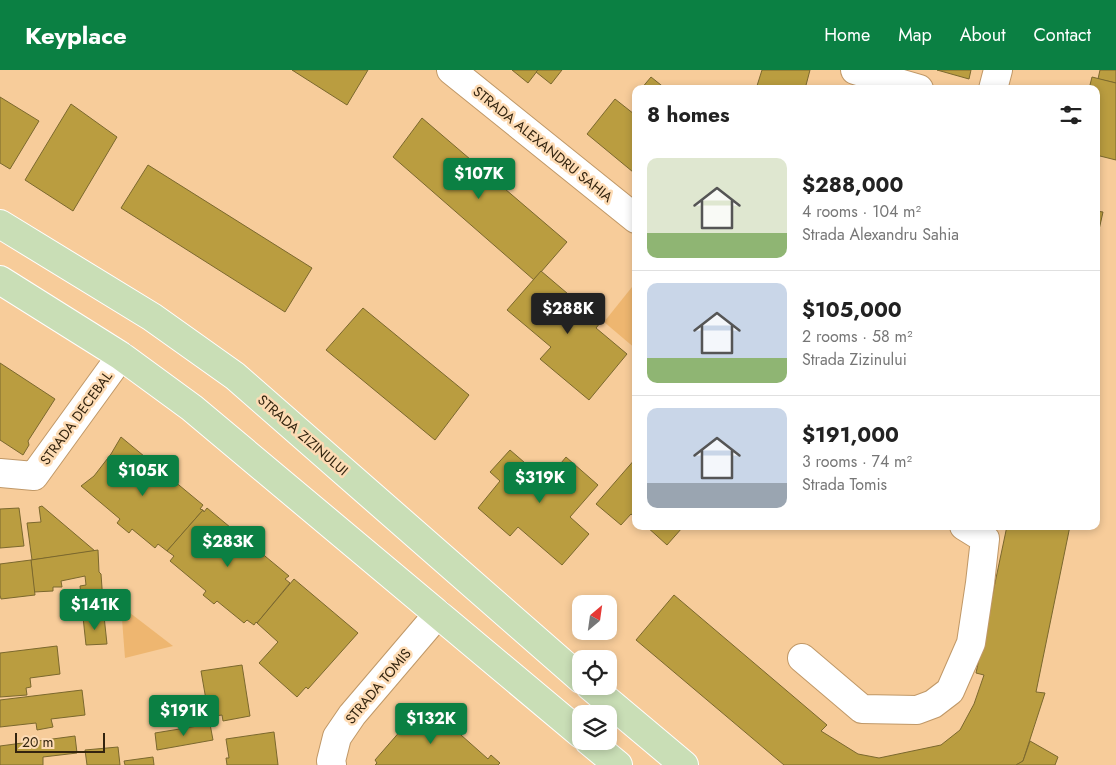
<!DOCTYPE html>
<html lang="en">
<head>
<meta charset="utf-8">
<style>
  :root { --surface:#fff; --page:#f6f6f6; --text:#222; --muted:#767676; --line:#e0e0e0; --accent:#0b8043 }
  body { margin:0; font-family:Jost,sans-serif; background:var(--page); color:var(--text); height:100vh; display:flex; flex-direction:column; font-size:19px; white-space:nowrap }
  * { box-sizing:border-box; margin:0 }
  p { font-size:16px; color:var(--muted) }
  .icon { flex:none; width:28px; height:28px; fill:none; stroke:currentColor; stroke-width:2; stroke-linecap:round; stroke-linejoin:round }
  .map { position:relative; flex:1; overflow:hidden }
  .panel { position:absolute; left:632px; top:15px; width:468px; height:445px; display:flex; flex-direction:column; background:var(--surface); border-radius:10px; box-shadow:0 2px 8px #0003 }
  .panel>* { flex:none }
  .needle { width:32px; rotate:29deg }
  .fabs { position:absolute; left:572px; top:525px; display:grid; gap:10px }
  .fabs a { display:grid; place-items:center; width:45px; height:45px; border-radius:10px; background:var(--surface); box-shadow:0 2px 8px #0003; font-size:25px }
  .scale { position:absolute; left:15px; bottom:12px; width:90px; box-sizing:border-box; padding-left:5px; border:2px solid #33240f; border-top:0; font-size:14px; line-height:18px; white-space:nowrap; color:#33240f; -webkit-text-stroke:4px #fddbb4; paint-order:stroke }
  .price { position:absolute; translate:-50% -42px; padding:0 11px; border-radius:5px; background:var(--accent); color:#fff; font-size:16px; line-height:32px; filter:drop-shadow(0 1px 2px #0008) }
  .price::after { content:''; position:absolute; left:50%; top:30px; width:15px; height:11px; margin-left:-8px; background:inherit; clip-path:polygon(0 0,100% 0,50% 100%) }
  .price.active { background:#222; color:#fff }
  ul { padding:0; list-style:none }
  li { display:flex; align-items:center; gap:15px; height:125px; padding:0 15px }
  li+li { border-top:1px solid var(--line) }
  li span { display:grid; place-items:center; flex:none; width:140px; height:100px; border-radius:10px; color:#555 }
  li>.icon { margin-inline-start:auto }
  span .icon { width:60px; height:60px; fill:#fffc; stroke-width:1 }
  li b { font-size:21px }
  h2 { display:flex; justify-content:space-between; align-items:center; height:60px; padding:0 15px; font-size:21px }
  header { display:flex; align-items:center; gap:30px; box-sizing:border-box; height:70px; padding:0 25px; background:var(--accent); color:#fff }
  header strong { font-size:24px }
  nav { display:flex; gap:28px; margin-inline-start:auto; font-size:18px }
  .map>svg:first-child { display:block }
</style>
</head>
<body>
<header>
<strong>Keyplace</strong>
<nav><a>Home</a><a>Map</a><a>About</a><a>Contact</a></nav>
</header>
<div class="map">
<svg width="1116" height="695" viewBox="0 0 1116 695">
  <rect width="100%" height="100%" fill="#f7cc9a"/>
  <g fill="#eeb670">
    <path d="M636,212V279L604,252Z"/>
    <path d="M121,536L173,576L125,588Z"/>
  </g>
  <g fill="#ba9d40" stroke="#7b682e">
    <path d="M292,0H368L347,35Z"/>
    <path d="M512,0H538L528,13Z"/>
    <path d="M538,0H562L551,14L536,2Z"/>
    <path d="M762,0H810L805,19H756Z"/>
    <path d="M937,0H971L969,9Z"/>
    <path d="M1100,0H1116V13L1098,9Z"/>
    <path d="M651,7L666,19H641Z"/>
    <path d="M1092,7L1116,13V90L1096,85V19H1089Z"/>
    <path d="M0,27L39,51L10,99L0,93Z"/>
    <path d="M615,29L634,44L636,41V99L633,102L587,64Z"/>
    <path d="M71,34L117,67L73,141L25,110Z"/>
    <path d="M422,48L567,172L534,210L393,87Z"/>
    <path d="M148,95L312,198L285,242L121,138Z"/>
    <path d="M1096,141L1103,142L1096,173Z"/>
    <path d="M541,201L601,252L596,258L627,284L589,330L540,289L551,277L507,240Z"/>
    <path d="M363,238L469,325L435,370L326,280Z"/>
    <path d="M0,293L55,329L28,371L29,375L23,385L0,370Z"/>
    <path d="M121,367L203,435L200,439L203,440L167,481L158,474L155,478L132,459L129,463L117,453L120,449L81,416L94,406L111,384Z"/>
    <path d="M510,380L546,411L566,387L598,415L570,447L589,464L562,495L518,457L510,466L478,438L500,411L490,402Z"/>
    <path d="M636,388V448L631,444L621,455L596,434Z"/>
    <path d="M42,436L95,481L32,490L27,453L41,452L39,437Z"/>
    <path d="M19,438L24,476L0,478V439Z"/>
    <path d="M207,438L289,506L285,509L290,513L257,553L256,552L254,555L247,550L244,553L217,531L214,534L203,525L206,521L170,491L174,486L167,481L203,440L204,442Z"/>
    <path d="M646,456H680L682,458L667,475Z"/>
    <path d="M1007,456H1070L1036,622L1045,623L1023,691L1016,695H784L636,570L674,525L827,655L821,661L858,684L879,688L941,675L960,660L974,634L984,605L976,603Z"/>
    <path d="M98,480L99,502L101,504L104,546L83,547L80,516L86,515L85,506L61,511L62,517H53V521L34,522L31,490Z"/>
    <path d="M31,490L35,525L1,529L0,525V494Z"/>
    <path d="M294,509L358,563L308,619L306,617L297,627L259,593L278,572L257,553Z"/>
    <path d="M104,546L107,574L86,575L83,547Z"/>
    <path d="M57,576L60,604L30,608L31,617L26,618L27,625L0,627V583Z"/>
    <path d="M242,595L250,646L223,651L222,645L209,647L201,601Z"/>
    <path d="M82,620L85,645L51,649L53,657L37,660L36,653L0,657V630Z"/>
    <path d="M417,636L421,640L424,636L441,652L443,649L488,689L491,685L500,693L498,695H375L377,693L375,690L409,651L406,649Z"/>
    <path d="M210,654L213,670L157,680L155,663Z"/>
    <path d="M274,662L278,695H227L226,688H229L226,669Z"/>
    <path d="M75,666L77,683L43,687V695H0V676Z"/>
    <path d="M1030,671L1058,687L1055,695H1016L1023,691Z"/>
    <path d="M118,677L120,695H87L85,680Z"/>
    <path d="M153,687L154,695H125L124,691Z"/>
  </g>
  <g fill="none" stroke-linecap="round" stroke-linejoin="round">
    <defs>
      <g id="minor">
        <path d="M451,0L636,149"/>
        <path d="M855,0L919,19"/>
        <path d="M993,19L998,0"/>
        <path d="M0,403L34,406L121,286"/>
        <path d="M802,588L862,639L917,640L933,634L950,621L971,573L980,513L985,469L964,456"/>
        <path d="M332,695L331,691L337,667L352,645L438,544"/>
      </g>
      <g id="major">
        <path d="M0,154L152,247L235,306L581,609"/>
        <path d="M0,210L121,286L192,338L581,664"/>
        <path d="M590,616L684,695"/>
        <path d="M589,671L618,695"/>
      </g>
    </defs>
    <use href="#minor" stroke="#c09867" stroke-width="30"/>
    <use href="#major" stroke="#fff" stroke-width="30"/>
    <use href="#minor" stroke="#fff" stroke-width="28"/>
    <use href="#major" stroke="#c9deb6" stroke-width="28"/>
  </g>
  <g text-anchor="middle" stroke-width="5" stroke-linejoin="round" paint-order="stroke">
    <g font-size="14" fill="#33240f" stroke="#fddbb4">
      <text transform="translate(543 74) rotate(39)" y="5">STRADA ALEXANDRU SAHIA</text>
      <text transform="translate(76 348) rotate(-54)" y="5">STRADA DECEBAL</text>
      <text transform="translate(303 365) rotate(41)" y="5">STRADA ZIZINULUI</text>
      <text transform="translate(378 616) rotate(-50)" y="5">STRADA TOMIS</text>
    </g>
  </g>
</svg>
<div class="fabs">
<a><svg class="needle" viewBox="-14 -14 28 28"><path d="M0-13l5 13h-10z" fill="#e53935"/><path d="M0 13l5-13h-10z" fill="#767676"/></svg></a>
<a><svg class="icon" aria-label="locate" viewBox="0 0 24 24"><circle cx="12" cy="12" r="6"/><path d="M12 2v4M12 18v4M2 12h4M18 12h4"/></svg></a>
<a><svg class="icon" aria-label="layers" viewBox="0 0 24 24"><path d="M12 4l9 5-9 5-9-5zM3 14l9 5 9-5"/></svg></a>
</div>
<div class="scale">20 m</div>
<b class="price" style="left:479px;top:130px">$107K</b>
<b class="price active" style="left:568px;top:265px">$288K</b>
<b class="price" style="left:143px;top:427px">$105K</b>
<b class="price" style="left:540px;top:434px">$319K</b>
<b class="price" style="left:228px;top:498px">$283K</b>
<b class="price" style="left:95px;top:561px">$141K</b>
<b class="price" style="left:184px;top:667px">$191K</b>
<b class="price" style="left:431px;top:675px">$132K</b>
<section class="panel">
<h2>8 homes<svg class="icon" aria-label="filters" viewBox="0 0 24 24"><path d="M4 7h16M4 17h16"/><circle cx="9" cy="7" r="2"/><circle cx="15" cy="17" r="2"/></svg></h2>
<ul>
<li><span style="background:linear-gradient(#dfe7d0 75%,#8fb573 0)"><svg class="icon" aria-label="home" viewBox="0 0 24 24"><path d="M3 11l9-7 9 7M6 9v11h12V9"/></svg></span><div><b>$288,000</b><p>4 rooms · 104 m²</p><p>Strada Alexandru Sahia</p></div></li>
<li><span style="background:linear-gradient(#c9d6e8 75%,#8fb573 0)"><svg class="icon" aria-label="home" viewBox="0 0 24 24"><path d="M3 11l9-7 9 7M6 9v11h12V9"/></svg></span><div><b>$105,000</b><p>2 rooms · 58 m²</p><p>Strada Zizinului</p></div></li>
<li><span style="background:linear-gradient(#c9d6e8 75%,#9aa5b1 0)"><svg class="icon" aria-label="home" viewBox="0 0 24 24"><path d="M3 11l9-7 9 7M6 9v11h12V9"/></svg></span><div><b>$191,000</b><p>3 rooms · 74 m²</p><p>Strada Tomis</p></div></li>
</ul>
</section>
</div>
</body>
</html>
